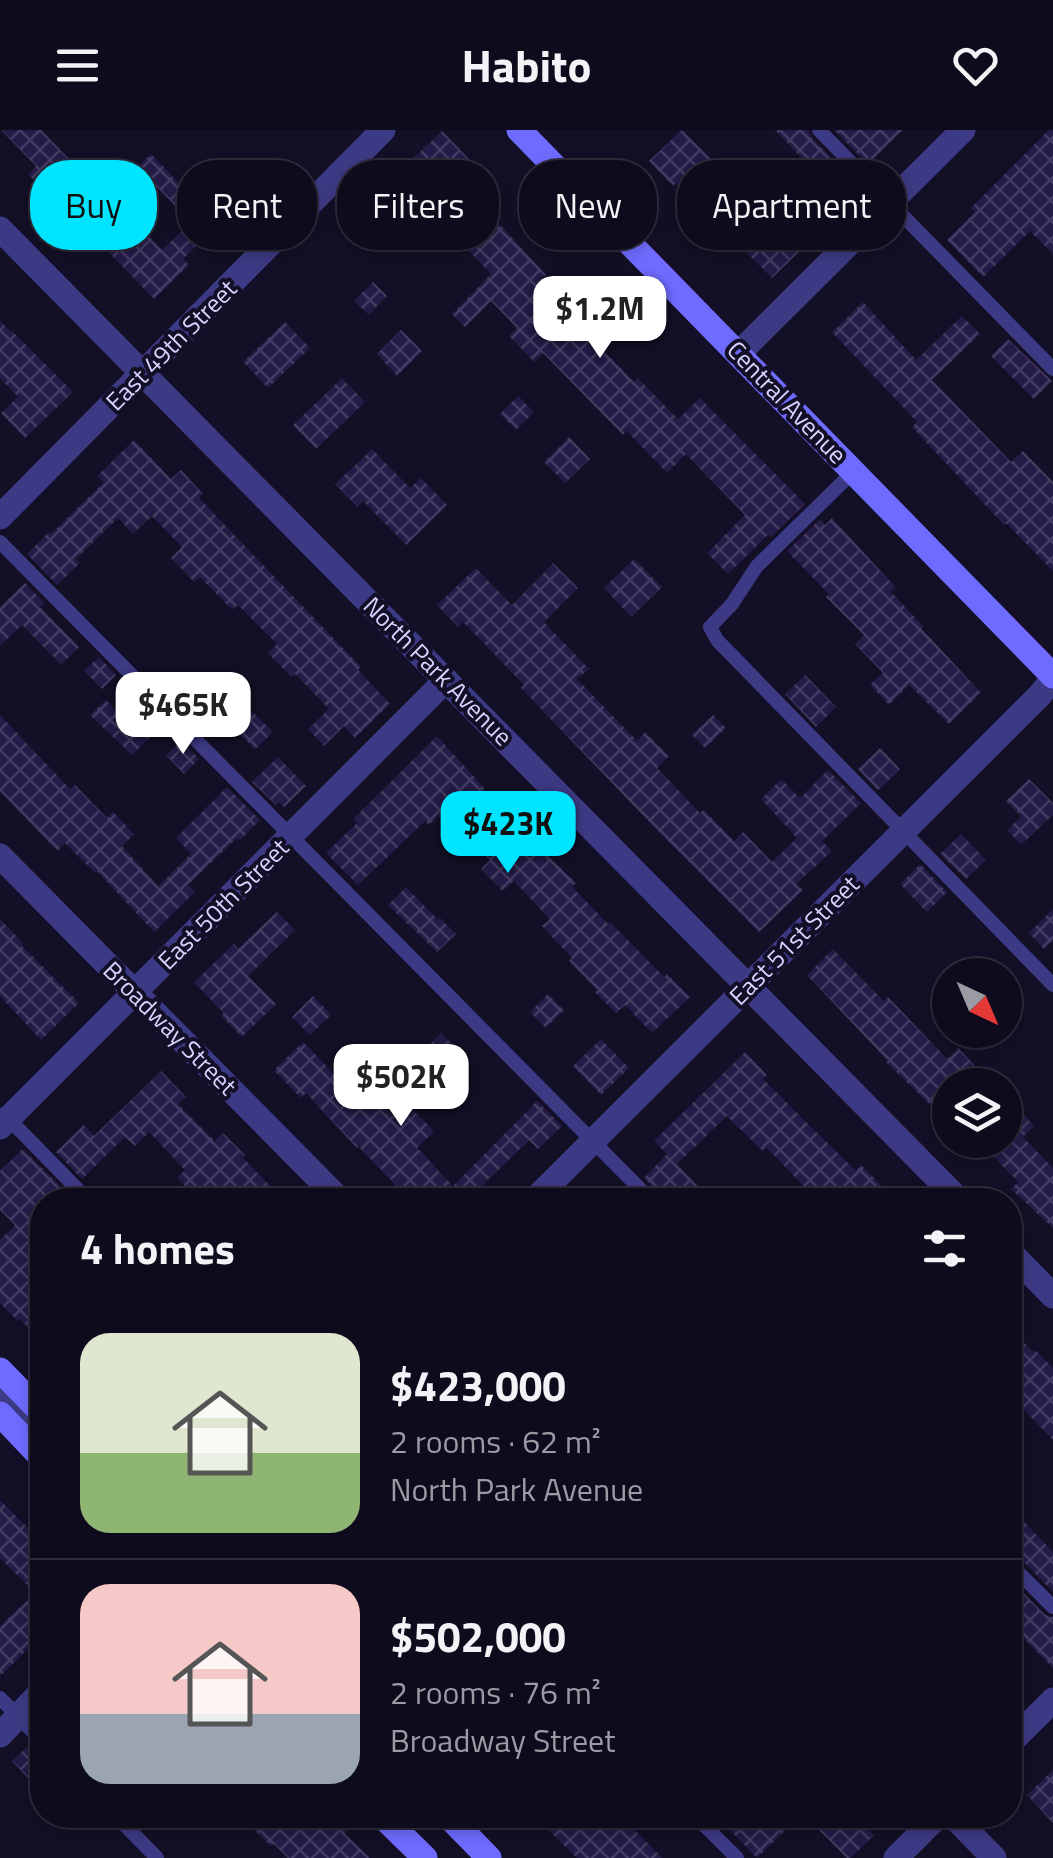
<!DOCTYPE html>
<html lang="en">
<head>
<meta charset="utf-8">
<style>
  :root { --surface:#0e0b1c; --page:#1c1929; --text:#f1f3f6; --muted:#9b9ba3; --line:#2e2b3b; --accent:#00e5ff }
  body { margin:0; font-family:"Titillium Web",sans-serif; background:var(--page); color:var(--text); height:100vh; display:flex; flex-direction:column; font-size:38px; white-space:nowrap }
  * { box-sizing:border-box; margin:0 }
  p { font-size:32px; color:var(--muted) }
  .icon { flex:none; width:55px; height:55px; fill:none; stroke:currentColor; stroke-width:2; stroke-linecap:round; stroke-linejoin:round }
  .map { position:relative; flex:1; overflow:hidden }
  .drawer { position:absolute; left:30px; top:1058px; width:992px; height:640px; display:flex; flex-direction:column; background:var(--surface); border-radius:40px; box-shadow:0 5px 15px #0003,0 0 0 2px var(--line) }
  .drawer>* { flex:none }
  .guide { position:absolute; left:30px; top:30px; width:995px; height:90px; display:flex; gap:20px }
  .needle { width:65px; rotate:136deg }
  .controls { position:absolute; left:932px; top:828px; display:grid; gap:20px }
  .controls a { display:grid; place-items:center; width:90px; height:90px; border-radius:50%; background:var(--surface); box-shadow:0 5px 15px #0003,0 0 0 2px var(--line); font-size:50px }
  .price { position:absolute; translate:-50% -85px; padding:0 22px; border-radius:20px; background:#fff; color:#222; font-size:32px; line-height:65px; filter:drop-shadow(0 2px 5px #0008) }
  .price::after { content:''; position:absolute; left:50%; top:60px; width:30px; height:22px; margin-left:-15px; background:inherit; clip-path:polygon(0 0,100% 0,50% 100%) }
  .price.on { background:var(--accent); color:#111 }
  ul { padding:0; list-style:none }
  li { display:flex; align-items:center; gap:30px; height:250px; padding:0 50px }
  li+li { border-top:2px solid var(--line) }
  li span { display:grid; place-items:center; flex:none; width:280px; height:200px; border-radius:30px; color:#555 }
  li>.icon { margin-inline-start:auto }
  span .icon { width:120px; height:120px; fill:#fffc; stroke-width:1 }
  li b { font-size:42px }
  h2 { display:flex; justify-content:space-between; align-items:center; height:120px; padding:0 50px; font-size:42px }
  .tag { padding:0 35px; border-radius:40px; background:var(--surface); box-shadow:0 5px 15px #0003,0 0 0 2px var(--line); font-size:35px; line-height:90px }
  .tag.on { background:var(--accent); color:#111 }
  header { display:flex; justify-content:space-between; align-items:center; height:130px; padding:0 50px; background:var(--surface); font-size:45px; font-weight:700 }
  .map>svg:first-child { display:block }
</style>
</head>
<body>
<header><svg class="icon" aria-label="menu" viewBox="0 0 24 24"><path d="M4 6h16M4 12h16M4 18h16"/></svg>Habito<svg class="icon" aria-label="heart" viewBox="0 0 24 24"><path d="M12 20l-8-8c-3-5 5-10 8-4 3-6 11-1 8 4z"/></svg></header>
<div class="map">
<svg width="1053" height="1728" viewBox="0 0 1053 1728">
  <defs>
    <pattern id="building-cross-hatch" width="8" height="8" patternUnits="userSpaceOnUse" patternTransform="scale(2.5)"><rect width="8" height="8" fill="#241b47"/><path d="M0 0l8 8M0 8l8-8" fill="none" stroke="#433b63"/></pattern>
  </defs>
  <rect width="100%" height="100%" fill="#130f26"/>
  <g fill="url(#building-cross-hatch)">
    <path d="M1,0H41L96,57L99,55L162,120L191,92L157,57L154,60L134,40L151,24L191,66L228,30L258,62L234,85L231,82L183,129L189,135L154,169L98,111L92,117L64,88L68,85L28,44L36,36Z"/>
    <path d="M682,0L737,55L733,59L799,122L772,148L738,114L734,118L716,100L721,96L676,53L673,56L649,31Z"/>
    <path d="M775,0H809L811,7L852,49L850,52L856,58L823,91L799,66L819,46Z"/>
    <path d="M834,0H903L868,34Z"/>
    <path d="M1049,0H1053V124L1030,101L983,147L947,110L975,82L971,78Z"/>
    <path d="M442,1L469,29L462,36L493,68L484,77L546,145L542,149L579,188L576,192L634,252L638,248L678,289L700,268L805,374L771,407L768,405L728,444L707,423L745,385L686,324L667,343L627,301L623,305L543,223L534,232L509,206L517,198L491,171L465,197L452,184L491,144L466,118L474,110L432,66L428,69L401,40Z"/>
    <path d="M373,66L400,93L374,119L347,92Z"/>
    <path d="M373,152L387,166L369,185L354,171Z"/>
    <path d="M863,172L916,230L962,186L980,204L932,250L1011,332L1023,321L1053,352V441L1006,393L1004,395L912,297L917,292L832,202Z"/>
    <path d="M0,191L11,202L12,201L73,262L25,308L1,283L18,267L0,248Z"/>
    <path d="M285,192L310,218L268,258L243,232Z"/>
    <path d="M401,200L422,221L397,246L377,224Z"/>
    <path d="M1008,209L1052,251L1034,269L991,226Z"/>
    <path d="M342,248L365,272L316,319L293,295Z"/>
    <path d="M518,266L534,282L516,300L500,284Z"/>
    <path d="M569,307L590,329L565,353L544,332Z"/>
    <path d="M134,310L171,349L181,340L203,364L199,368L361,537L358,540L390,574L355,608L344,596L324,616L308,599L329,579L295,544L291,547L268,523L277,514L238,475L232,480L200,447L194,452L171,428L182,417L152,386L133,404L118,388L76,429L80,433L57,455L27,424L49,402L51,404L104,352L97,346Z"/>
    <path d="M372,319L410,358L421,348L447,375L406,415L363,371L358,377L335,354Z"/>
    <path d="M832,388L895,457L891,462L923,496L921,498L981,563L949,594L909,555L889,575L870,555L883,543L855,514L864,505L826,467L829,464L787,421L820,389L825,395Z"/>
    <path d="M634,429L662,457L631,487L604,458Z"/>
    <path d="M553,433L578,458L544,492L589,539L577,549L637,611L645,602L669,626L657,638L700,683L704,680L734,711L743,702L772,732L797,708L761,669L781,649L800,668L828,640L861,673L822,711L832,721L796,754L803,760L759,802L659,702L521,558L524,555L463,492L458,497L437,475L476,438L512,475Z"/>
    <path d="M25,453L45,473L40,477L79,517L61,535L22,495L0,516V477Z"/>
    <path d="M99,527L116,545L102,559L84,541Z"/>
    <path d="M805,545L836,577L816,597L785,564Z"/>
    <path d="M229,559L273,602L255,619L211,577Z"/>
    <path d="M106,570L130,595L134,591L150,607L132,625L90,585Z"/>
    <path d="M0,585L70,659L75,655L107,688L113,682L134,704L122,716L158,756L191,724L176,708L227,657L260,690L240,710L237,708L188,755L195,762L154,802L97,741L95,743L65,713L57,721L0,661Z"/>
    <path d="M713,585L726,598L705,618L692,605Z"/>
    <path d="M437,606L486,660L483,663L576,753L572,757L608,794L610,792L664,847L667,844L690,867L652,903L625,875L616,883L595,862L597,860L569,831L572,828L542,796L550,789L514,751L503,761L481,739L490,730L453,692L448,696L438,686L429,695L425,691L358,755L326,723L357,693L353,689Z"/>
    <path d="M182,611L199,629L184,644L166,625Z"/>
    <path d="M880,618L900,639L878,660L858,639Z"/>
    <path d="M278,627L306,656L284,677L279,672L276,675L252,652Z"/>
    <path d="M1029,649L1053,673V685L1021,715L1007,700L1021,686L1006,671Z"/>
    <path d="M961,704L986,730L966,749L940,724Z"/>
    <path d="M920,734L947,762L927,782L900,754Z"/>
    <path d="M406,757L438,790L440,788L456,804L437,822L388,775Z"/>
    <path d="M1053,779V810L1044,819L1029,803Z"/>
    <path d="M277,782L295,800L248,846L276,874L242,907L221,886L224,883L194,852L234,814L238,819Z"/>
    <path d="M0,789L23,813L21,815L79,873L41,910L0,866Z"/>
    <path d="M833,819L884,871L888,867L947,929L958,918L993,955H950V994L886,932L888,931L807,845Z"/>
    <path d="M548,864L564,880L546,898L530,882Z"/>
    <path d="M313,866L331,885L310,905L292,887Z"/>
    <path d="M441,903L457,919L438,936L423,921Z"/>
    <path d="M601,909L629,938L601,965L573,936Z"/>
    <path d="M303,912L335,945L355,925L379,950L368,960L400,993L413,980L434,1001L417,1018L453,1056L537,971L562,996L538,1019L529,1010L467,1070H402L392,1060L397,1056L358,1016L357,1018L306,963L301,968L274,940Z"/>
    <path d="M745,922L767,945L763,949L816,1002L856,1041L861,1035L887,1061L878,1070H817L767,1018L763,1021L727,986L677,1034L654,1011Z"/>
    <path d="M161,941L186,967L178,974L215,1011L223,1003L245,1025L243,1028L270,1056L268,1059L279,1070H199L177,1048L185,1040L149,1002L135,1016L125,1007L82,1049L56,1022L84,995L94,1006Z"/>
    <path d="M1005,965L1034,996L1023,1007L1053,1038V1098L1011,1059L1018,1052L977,1010H1005Z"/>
    <path d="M23,1019L67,1063L60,1070H42V1213L20,1189L18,1191L0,1173V1110L15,1095L0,1080V1041Z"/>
    <path d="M667,1024L698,1056L683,1070H661L659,1063L644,1048Z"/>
    <path d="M1010,1198L1033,1222L1035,1220L1053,1238V1310L1022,1278L1010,1290Z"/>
    <path d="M0,1370L33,1403L42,1394V1505L0,1546V1496L35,1463L0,1428Z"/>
    <path d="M1010,1377L1053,1422V1462L1018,1426L1010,1424Z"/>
    <path d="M1010,1449L1045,1485L1053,1487V1538L1010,1494Z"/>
    <path d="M30,1614L35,1619L42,1621V1663L12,1631Z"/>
    <path d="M1053,1640V1693L1027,1665Z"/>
    <path d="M239,1685H331L347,1701L345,1704L370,1728H288L274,1714L271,1716Z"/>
    <path d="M533,1685H620L662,1728H577Z"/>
    <path d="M734,1685H801L757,1728L724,1694Z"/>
    <path d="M804,1685H886L870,1701L874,1705L850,1728H847Z"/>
  </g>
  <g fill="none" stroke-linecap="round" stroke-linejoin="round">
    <g stroke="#3d3a85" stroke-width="14">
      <path d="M819,0L1053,239"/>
      <path d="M854,341L757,436L732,474L710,497L717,510L1053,855"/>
      <path d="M0,412L651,1070"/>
      <path d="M4,984L88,1070"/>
      <path d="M0,1261L42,1304"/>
      <path d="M1010,1434L1053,1477"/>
      <path d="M0,1568L42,1611"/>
      <path d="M115,1685L157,1728"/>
      <path d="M694,1685L737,1728"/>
    </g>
    <g stroke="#3d3a85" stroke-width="25">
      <path d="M0,99L959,1070"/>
      <path d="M739,223L963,0"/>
      <path d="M0,726L340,1070"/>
      <path d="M0,997L446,550"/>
      <path d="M534,1070L1039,566L1053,549"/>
      <path d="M1010,1122L1053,1166"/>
      <path d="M0,1605L42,1561"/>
      <path d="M952,1685L994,1728"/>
    </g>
    <g stroke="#3d3a85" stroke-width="25">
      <path d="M0,387L383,0"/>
      <path d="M1010,1613L1053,1570"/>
      <path d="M896,1728L939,1685"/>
    </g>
    <g stroke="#6f6bff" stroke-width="25">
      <path d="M519,0L1053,546"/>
      <path d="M0,1240L42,1283"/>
      <path d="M0,1284L42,1328"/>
      <path d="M381,1685L425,1728"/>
      <path d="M447,1685L489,1728"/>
    </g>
  </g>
  <g text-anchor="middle" stroke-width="8" stroke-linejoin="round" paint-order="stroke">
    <g font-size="25" fill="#d9d4ff" stroke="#130f26">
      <text transform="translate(171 215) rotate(-45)" y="9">East 49th Street</text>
      <text transform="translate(787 272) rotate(46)" y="9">Central Avenue</text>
      <text transform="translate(438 541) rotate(45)" y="9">North Park Avenue</text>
      <text transform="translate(223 774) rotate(-45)" y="9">East 50th Street</text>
      <text transform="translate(794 810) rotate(-45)" y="9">East 51st Street</text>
      <text transform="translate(170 898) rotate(45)" y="9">Broadway Street</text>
    </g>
  </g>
</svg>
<div class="controls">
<a><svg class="needle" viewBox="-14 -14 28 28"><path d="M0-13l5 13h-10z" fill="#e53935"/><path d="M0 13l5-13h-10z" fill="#9b9ba3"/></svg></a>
<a><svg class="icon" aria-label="layers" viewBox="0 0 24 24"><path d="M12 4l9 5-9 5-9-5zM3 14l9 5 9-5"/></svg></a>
</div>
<b class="price" style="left:600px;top:231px">$1.2M</b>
<b class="price" style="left:183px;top:627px">$465K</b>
<b class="price on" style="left:508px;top:746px">$423K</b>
<b class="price" style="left:401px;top:999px">$502K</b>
<div class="guide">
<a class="tag on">Buy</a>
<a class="tag">Rent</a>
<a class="tag">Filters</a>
<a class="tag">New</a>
<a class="tag">Apartment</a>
</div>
<section class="drawer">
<h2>4 homes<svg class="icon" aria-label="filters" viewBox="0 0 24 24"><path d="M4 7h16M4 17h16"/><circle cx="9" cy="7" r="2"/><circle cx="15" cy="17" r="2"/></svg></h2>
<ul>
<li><span style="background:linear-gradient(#dfe7d0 60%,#8fb573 0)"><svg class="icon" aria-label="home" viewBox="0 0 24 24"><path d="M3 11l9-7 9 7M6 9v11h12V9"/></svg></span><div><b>$423,000</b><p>2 rooms · 62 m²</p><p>North Park Avenue</p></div></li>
<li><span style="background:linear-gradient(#f6c9c9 65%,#9aa5b1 0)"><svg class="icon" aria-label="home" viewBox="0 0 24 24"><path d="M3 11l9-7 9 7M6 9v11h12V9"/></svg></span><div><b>$502,000</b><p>2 rooms · 76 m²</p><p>Broadway Street</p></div></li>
</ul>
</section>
</div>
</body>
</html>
